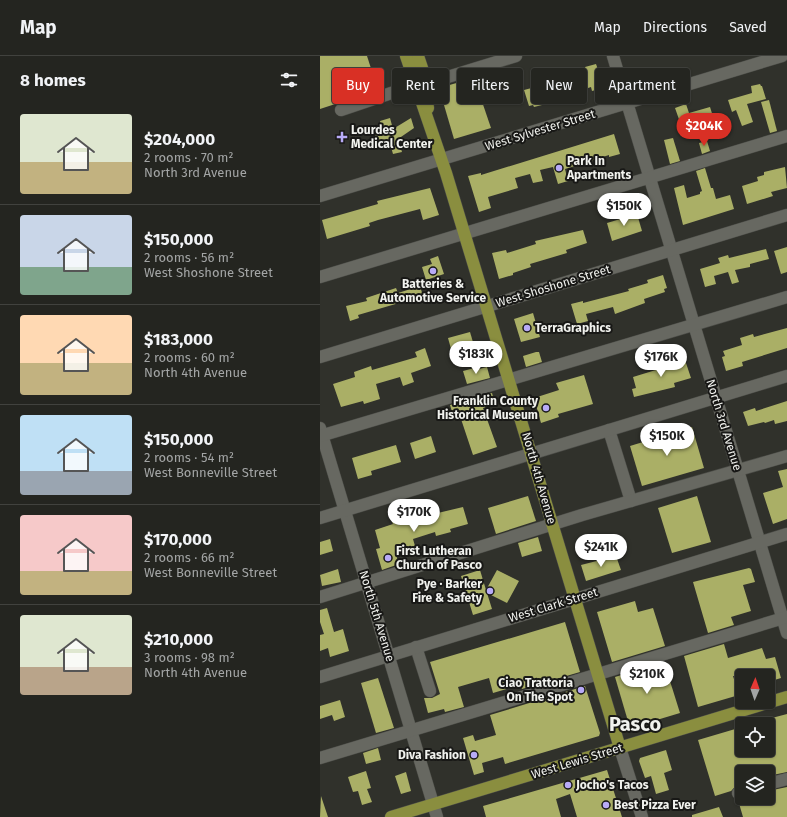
<!DOCTYPE html>
<html lang="en">
<head>
<meta charset="utf-8">
<style>
  :root { --surface:#242520; --page:#30312d; --text:#f1f3f6; --muted:#a3a5a5; --line:#41423e; --accent:#d93025 }
  body { margin:0; font-family:"Fira Sans",sans-serif; background:var(--page); color:var(--text); height:100vh; display:flex; flex-direction:column; font-size:15px; white-space:nowrap }
  * { box-sizing:border-box; margin:0 }
  p { font-size:13px; color:var(--muted) }
  .icon { flex:none; width:22px; height:22px; fill:none; stroke:currentColor; stroke-width:2; stroke-linecap:round; stroke-linejoin:round }
  .map { position:relative; flex:1; overflow:hidden }
  .sheet { display:flex; flex-direction:column; background:var(--surface); width:320px }
  .sheet>* { flex:none }
  .top-card { position:absolute; left:12px; top:12px; width:380px; height:36px; display:flex; gap:8px }
  .needle { width:26px; rotate:2deg }
  .controls { position:absolute; left:415px; top:613px; display:grid; gap:8px }
  .controls a { display:grid; place-items:center; width:40px; height:40px; border-radius:4px; background:var(--surface); box-shadow:0 1px 3px #0004,0 0 0 1px var(--line); font-size:20px }
  .price { position:absolute; translate:-50% -34px; padding:0 9px; border-radius:14px; background:#fff; color:#222; font-size:13px; line-height:26px; filter:drop-shadow(0 1px 2px #0008) }
  .price::after { content:''; position:absolute; left:50%; top:24px; width:12px; height:9px; margin-left:-6px; background:inherit; clip-path:polygon(0 0,100% 0,50% 100%) }
  .price.active { background:var(--accent); color:#fff }
  ul { padding:0; list-style:none }
  li { display:flex; align-items:center; gap:12px; height:100px; padding:0 20px }
  li+li { border-top:1px solid var(--line) }
  li span { display:grid; place-items:center; flex:none; width:112px; height:80px; border-radius:4px; color:#555 }
  li>.icon { margin-inline-start:auto }
  span .icon { width:48px; height:48px; fill:#fffc; stroke-width:1 }
  li b { font-size:17px }
  h2 { display:flex; justify-content:space-between; align-items:center; height:48px; padding:0 20px; font-size:17px }
  .chip { padding:0 14px; border-radius:4px; background:var(--surface); box-shadow:0 1px 3px #0004,0 0 0 1px var(--line); font-size:14px; line-height:36px }
  .chip.active { background:var(--accent); color:#fff }
  header { display:flex; align-items:center; gap:24px; box-sizing:border-box; height:56px; padding:0 20px; background:var(--surface); border-bottom:1px solid var(--line) }
  header strong { font-size:19px }
  nav { display:flex; gap:22px; margin-inline-start:auto; font-size:14px }
  main { display:flex; flex:1; min-height:0 }
  .map>svg:first-child { display:block }
</style>
</head>
<body>
<header>
<strong>Map</strong>
<nav><a>Map</a><a>Directions</a><a>Saved</a></nav>
</header>
<main>
<section class="sheet">
<h2>8 homes<svg class="icon" aria-label="filters" viewBox="0 0 24 24"><path d="M4 7h16M4 17h16"/><circle cx="9" cy="7" r="2"/><circle cx="15" cy="17" r="2"/></svg></h2>
<ul>
<li><span style="background:linear-gradient(#dfe7d0 60%,#c2b280 0)"><svg class="icon" aria-label="home" viewBox="0 0 24 24"><path d="M3 11l9-7 9 7M6 9v11h12V9"/></svg></span><div><b>$204,000</b><p>2 rooms · 70 m²</p><p>North 3rd Avenue</p></div></li>
<li><span style="background:linear-gradient(#c9d6e8 65%,#7fa58c 0)"><svg class="icon" aria-label="home" viewBox="0 0 24 24"><path d="M3 11l9-7 9 7M6 9v11h12V9"/></svg></span><div><b>$150,000</b><p>2 rooms · 56 m²</p><p>West Shoshone Street</p></div></li>
<li><span style="background:linear-gradient(#ffd9b3 60%,#c2b280 0)"><svg class="icon" aria-label="home" viewBox="0 0 24 24"><path d="M3 11l9-7 9 7M6 9v11h12V9"/></svg></span><div><b>$183,000</b><p>2 rooms · 60 m²</p><p>North 4th Avenue</p></div></li>
<li><span style="background:linear-gradient(#bfe0f5 70%,#9aa5b1 0)"><svg class="icon" aria-label="home" viewBox="0 0 24 24"><path d="M3 11l9-7 9 7M6 9v11h12V9"/></svg></span><div><b>$150,000</b><p>2 rooms · 54 m²</p><p>West Bonneville Street</p></div></li>
<li><span style="background:linear-gradient(#f6c9c9 70%,#c2b280 0)"><svg class="icon" aria-label="home" viewBox="0 0 24 24"><path d="M3 11l9-7 9 7M6 9v11h12V9"/></svg></span><div><b>$170,000</b><p>2 rooms · 66 m²</p><p>West Bonneville Street</p></div></li>
<li><span style="background:linear-gradient(#dfe7d0 65%,#b9a48a 0)"><svg class="icon" aria-label="home" viewBox="0 0 24 24"><path d="M3 11l9-7 9 7M6 9v11h12V9"/></svg></span><div><b>$210,000</b><p>3 rooms · 98 m²</p><p>North 4th Avenue</p></div></li>
</ul>
</section>
<div class="map">
<svg width="467" height="761" viewBox="0 0 467 761">
  <rect width="100%" height="100%" fill="#30312b"/>
  <g fill="#aaaf66">
    <path d="M0,0H47L58,34L0,53Z"/>
    <path d="M276,8L283,28V32L272,35L271,31L241,41L242,44L214,51L213,49L209,50L204,34L238,25L239,28L253,24L252,21L265,17V11Z"/>
    <path d="M154,22L171,72L134,83L119,32Z"/>
    <path d="M440,28L441,30H442L446,43L427,48L433,66L422,70L416,54L412,56L408,44L432,37L431,30Z"/>
    <path d="M449,44L457,75L450,77L441,46Z"/>
    <path d="M366,48L369,57L390,51L396,70L381,74L378,64L361,69L355,52Z"/>
    <path d="M70,62L73,73L91,62L94,72L78,83L82,96L73,98L69,84L58,88L54,74L55,71L61,70L60,65Z"/>
    <path d="M294,78L300,98L289,101V99L245,113L248,125L238,128L233,111L220,114L223,125L213,127L210,118L195,122L198,132L168,141L171,152L159,156L148,120L161,117V119Z"/>
    <path d="M353,82L360,105L350,108L344,84Z"/>
    <path d="M387,85L390,95L382,98L379,87Z"/>
    <path d="M465,111L467,132L451,136L453,140L427,148L422,130L438,125L437,121L444,119V116Z"/>
    <path d="M385,112L391,132H393L396,143L410,139L414,153L363,169L354,132L364,129L367,142L380,138V136L382,135L376,115Z"/>
    <path d="M110,132L119,159L103,164L100,153L58,164L49,167L50,170L7,183L2,164L58,148L57,145Z"/>
    <path d="M317,158L322,175L292,185L287,167Z"/>
    <path d="M263,174L267,187L246,194L247,197L210,208L211,211L193,217V219L179,223L172,197L186,194L187,197L216,188L215,185Z"/>
    <path d="M467,191V216L461,218L454,195Z"/>
    <path d="M446,193L449,203L430,208V211L415,214L419,226L412,228L408,216L394,220L396,228L385,231L380,213L400,207L398,202L408,199L409,202Z"/>
    <path d="M118,200L124,218L106,224L102,211L112,208L110,203Z"/>
    <path d="M343,219L347,232L344,233L345,236L324,243L325,247L295,258L293,251L266,258L268,265L257,268L251,248L263,245V247L309,235L308,233L328,227L327,224Z"/>
    <path d="M100,230L103,240L38,259L39,262L30,265L26,250L47,245L46,242L76,232L78,237Z"/>
    <path d="M213,257L220,281L201,286L194,263Z"/>
    <path d="M467,272V292L422,306L423,310L406,315L402,301L405,300L403,295L422,289L420,282L433,278L434,281Z"/>
    <path d="M150,276L155,293L133,300L128,282Z"/>
    <path d="M105,292L111,310L91,317L94,326L83,330L80,321L56,328L60,343L44,348L43,345L21,351L13,328L35,321L34,316L51,310L52,314L97,301L95,296Z"/>
    <path d="M216,296H219L222,306L206,311L203,300Z"/>
    <path d="M364,301L371,322L354,327L355,331L314,341L312,333L316,332L313,321L352,309L351,306Z"/>
    <path d="M158,311L159,313L167,311L170,322L147,328L143,315Z"/>
    <path d="M264,319L273,348L238,358L239,361L221,367L214,342L239,334L236,327Z"/>
    <path d="M172,337L175,348L163,352L177,391L153,399L139,357L133,359L130,349Z"/>
    <path d="M467,345V365L455,368L454,364L445,367L444,366L428,370L423,356L435,352L436,355Z"/>
    <path d="M372,371L384,412L322,430L310,390Z"/>
    <path d="M111,380L116,396L95,403L90,387Z"/>
    <path d="M76,389L81,406L51,415L52,419L38,423L32,402Z"/>
    <path d="M467,413V463L453,468L443,437L463,431L458,415Z"/>
    <path d="M208,440L216,465L176,478L168,452Z"/>
    <path d="M377,440L391,486L352,497L338,452Z"/>
    <path d="M143,451L148,468L130,473L131,476L116,480L115,476L93,483L95,490L75,496L79,508L62,514L56,493L60,492L55,474L73,468L72,466L80,464V466Z"/>
    <path d="M218,481L222,495L202,501L198,487Z"/>
    <path d="M10,483L13,495L0,499V486Z"/>
    <path d="M296,500L301,514L266,525L261,509Z"/>
    <path d="M429,512L431,513L435,526L423,529L431,555L411,561L414,569L388,577L373,526Z"/>
    <path d="M18,513L21,526L2,530L0,519Z"/>
    <path d="M160,514L166,534L177,514L199,525L187,547L167,537L172,553L153,559L141,520Z"/>
    <path d="M315,545L318,556L333,552L345,590L292,606L277,556Z"/>
    <path d="M7,552L14,576L23,573L29,595L10,601L8,592L0,595V579L4,578L0,566V554Z"/>
    <path d="M245,566L260,616L202,633L200,629L173,637L169,622L138,631L144,651L125,656L124,653L108,657L104,642H112L120,638L110,606Z"/>
    <path d="M404,588L408,602L442,592L446,603L455,601L461,622L448,626V620H413L419,639L378,651L364,600Z"/>
    <path d="M344,606L360,657L310,672L295,621Z"/>
    <path d="M58,622L74,672L56,677L41,627Z"/>
    <path d="M265,630L280,677L279,680L185,708L183,701L162,707L164,716L154,719L143,682L153,679L155,685L176,679L170,659Z"/>
    <path d="M20,644L25,661L14,665L12,659L0,663V650Z"/>
    <path d="M467,658V716L448,720V716H419L422,729L416,730L411,735L395,740L378,684L422,671V694H448V663Z"/>
    <path d="M58,692L61,704L46,708L43,697Z"/>
    <path d="M346,694L352,714L344,717L349,734L336,738L331,720L325,722L319,705L320,702Z"/>
    <path d="M287,714L302,761H257L250,738L236,743L241,761H166L163,750Z"/>
    <path d="M46,715L51,732L47,733L52,746L42,749L38,735L33,736L28,721Z"/>
    <path d="M86,716L91,735L81,738L75,720Z"/>
    <path d="M467,731V761H423L418,744L426,742H448V735Z"/>
    <path d="M1,740L8,761H0Z"/>
    <path d="M399,751L403,761H372V759Z"/>
  </g>
  <g fill="none" stroke-linecap="round" stroke-linejoin="round">
    <defs>
      <g id="minor">
        <path d="M293,0L467,577"/>
        <path d="M105,28L196,0"/>
        <path d="M21,54L95,29"/>
        <path d="M0,140L462,0"/>
        <path d="M0,221L467,80"/>
        <path d="M0,301L467,159"/>
        <path d="M0,372L117,761"/>
        <path d="M289,374L311,445"/>
        <path d="M0,380L467,241"/>
        <path d="M0,462L467,320"/>
        <path d="M0,541L262,459L467,400"/>
        <path d="M96,591L110,635"/>
        <path d="M0,621L467,478"/>
        <path d="M300,692L322,761"/>
        <path d="M0,702L467,561"/>
        <path d="M448,728L467,723"/>
        <path d="M418,737L422,736"/>
      </g>
      <g id="major">
        <path d="M86,0L126,117L300,692"/>
        <path d="M98,0L103,15L108,52"/>
        <path d="M71,761L467,641"/>
      </g>
    </defs>
    <use href="#minor" stroke="#4c4d48" stroke-width="13"/>
    <use href="#major" stroke="#4c4d48" stroke-width="13"/>
    <use href="#minor" stroke="#676861" stroke-width="12"/>
    <use href="#major" stroke="#8a8e3f" stroke-width="12"/>
  </g>
  <g fill="#b8abf7" stroke="#181816" stroke-width="1.5">
    <path d="M20 75h4v4h4v4h-4v4h-4v-4h-4v-4h4z"/>
    <circle cx="239" cy="112" r="4"/>
    <circle cx="113" cy="215" r="4"/>
    <circle cx="207" cy="272" r="4"/>
    <circle cx="226" cy="352" r="4"/>
    <circle cx="68" cy="502" r="4"/>
    <circle cx="170" cy="535" r="4"/>
    <circle cx="261" cy="634" r="4"/>
    <circle cx="154" cy="699" r="4"/>
    <circle cx="248" cy="729" r="4"/>
    <circle cx="286" cy="749" r="4"/>
  </g>
  <g text-anchor="middle" stroke-width="4" stroke-linejoin="round" paint-order="stroke">
    <g font-size="12" font-weight="bold" fill="#f1f2ee" stroke="#181816" text-anchor="start">
      <text x="31" y="78">Lourdes<tspan x="31" dy="14">Medical Center</tspan></text>
      <text x="247" y="109">Park In<tspan x="247" dy="14">Apartments</tspan></text>
      <text x="113" y="232" text-anchor="middle">Batteries &amp;<tspan x="113" dy="14">Automotive Service</tspan></text>
      <text x="215" y="276">TerraGraphics</text>
      <text x="218" y="349" text-anchor="end">Franklin County<tspan x="218" dy="14">Historical Museum</tspan></text>
      <text x="76" y="499">First Lutheran<tspan x="76" dy="14">Church of Pasco</tspan></text>
      <text x="162" y="532" text-anchor="end">Pye · Barker<tspan x="162" dy="14">Fire &amp; Safety</tspan></text>
      <text x="253" y="631" text-anchor="end">Ciao Trattoria<tspan x="253" dy="14">On The Spot</tspan></text>
      <text x="146" y="703" text-anchor="end">Diva Fashion</text>
      <text x="256" y="733">Jocho's Tacos</text>
      <text x="294" y="753">Best Pizza Ever</text>
    </g>
    <g font-size="12" fill="#f1f2ee" stroke="#181816">
      <text transform="translate(220 74) rotate(-17)" y="4">West Sylvester Street</text>
      <text transform="translate(233 230) rotate(-17)" y="4">West Shoshone Street</text>
      <text transform="translate(404 369) rotate(73)" y="4">North 3rd Avenue</text>
      <text transform="translate(219 422) rotate(74)" y="4">North 4th Avenue</text>
      <text transform="translate(233 549) rotate(-17)" y="4">West Clark Street</text>
      <text transform="translate(57 560) rotate(73)" y="4">North 5th Avenue</text>
      <text transform="translate(257 705) rotate(-17)" y="4">West Lewis Street</text>
    </g>
    <g font-size="20" font-weight="bold" fill="#f1f2ee" stroke="#181816">
      <text x="315" y="675">Pasco</text>
    </g>
  </g>
</svg>
<div class="controls">
<a><svg class="needle" viewBox="-14 -14 28 28"><path d="M0-13l5 13h-10z" fill="#e53935"/><path d="M0 13l5-13h-10z" fill="#a3a5a5"/></svg></a>
<a><svg class="icon" aria-label="locate" viewBox="0 0 24 24"><circle cx="12" cy="12" r="6"/><path d="M12 2v4M12 18v4M2 12h4M18 12h4"/></svg></a>
<a><svg class="icon" aria-label="layers" viewBox="0 0 24 24"><path d="M12 4l9 5-9 5-9-5zM3 14l9 5 9-5"/></svg></a>
</div>
<b class="price active" style="left:384px;top:91px">$204K</b>
<b class="price" style="left:304px;top:171px">$150K</b>
<b class="price" style="left:156px;top:319px">$183K</b>
<b class="price" style="left:341px;top:322px">$176K</b>
<b class="price" style="left:347px;top:401px">$150K</b>
<b class="price" style="left:94px;top:477px">$170K</b>
<b class="price" style="left:281px;top:512px">$241K</b>
<b class="price" style="left:327px;top:639px">$210K</b>
<div class="top-card">
<a class="chip active">Buy</a>
<a class="chip">Rent</a>
<a class="chip">Filters</a>
<a class="chip">New</a>
<a class="chip">Apartment</a>
</div>
</div>
</main>
</body>
</html>
